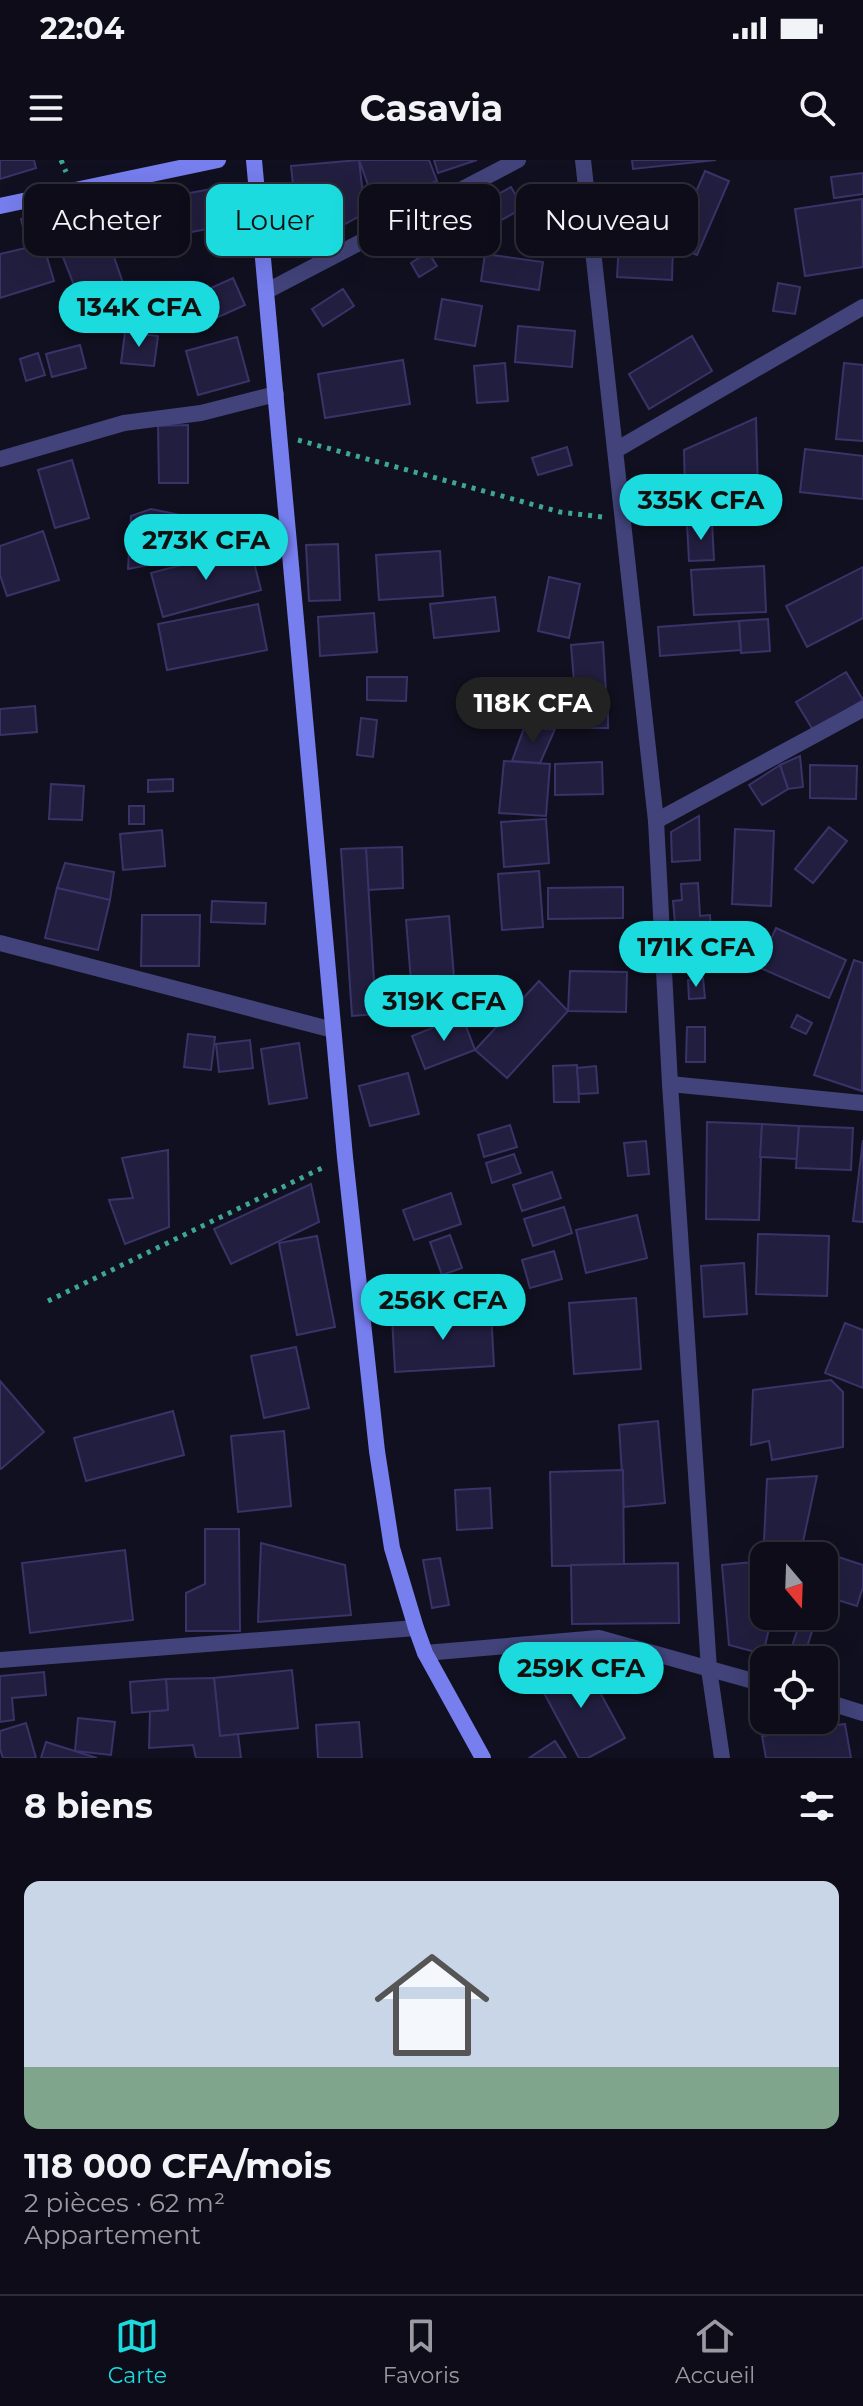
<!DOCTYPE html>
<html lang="fr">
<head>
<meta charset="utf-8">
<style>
  :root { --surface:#0d0c18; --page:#1b1a25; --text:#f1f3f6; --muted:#9a9ba2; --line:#2d2c37; --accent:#1bdbdf }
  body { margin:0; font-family:Montserrat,sans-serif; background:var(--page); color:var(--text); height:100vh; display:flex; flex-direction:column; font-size:30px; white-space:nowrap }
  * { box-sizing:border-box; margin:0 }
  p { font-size:26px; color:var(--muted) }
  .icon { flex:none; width:44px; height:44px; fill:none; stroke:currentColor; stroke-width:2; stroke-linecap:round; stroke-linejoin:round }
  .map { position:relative; height:1598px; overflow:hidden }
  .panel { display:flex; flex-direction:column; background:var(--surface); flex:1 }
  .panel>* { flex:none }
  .banner { position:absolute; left:24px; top:24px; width:816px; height:72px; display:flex; gap:16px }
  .needle { width:52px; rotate:161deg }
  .buttons { position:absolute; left:750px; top:1382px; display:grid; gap:16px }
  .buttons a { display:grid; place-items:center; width:88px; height:88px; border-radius:16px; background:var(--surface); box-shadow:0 8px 32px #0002,0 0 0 2px var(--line); font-size:40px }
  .price { position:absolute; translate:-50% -68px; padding:0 18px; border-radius:28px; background:var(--accent); color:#111; font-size:26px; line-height:52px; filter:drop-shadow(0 2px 4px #0008) }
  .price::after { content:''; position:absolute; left:50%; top:48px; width:24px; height:18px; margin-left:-12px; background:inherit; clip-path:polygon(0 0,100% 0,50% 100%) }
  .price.on { background:#222; color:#fff }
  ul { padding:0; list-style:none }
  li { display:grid; align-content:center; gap:16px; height:424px; padding:0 24px }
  li span { display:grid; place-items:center; height:248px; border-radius:16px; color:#555 }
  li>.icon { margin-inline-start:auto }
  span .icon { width:144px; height:144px; fill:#fffc; stroke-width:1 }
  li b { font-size:34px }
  h2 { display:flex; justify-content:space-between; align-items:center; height:96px; padding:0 24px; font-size:34px }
  .pill { padding:0 28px; border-radius:16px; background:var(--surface); box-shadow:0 8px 32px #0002,0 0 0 2px var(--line); font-size:28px; line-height:72px }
  .pill.on { background:var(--accent); color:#111 }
  .status { display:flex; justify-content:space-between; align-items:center; height:56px; padding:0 40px; background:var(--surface); direction:ltr }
  .status svg { height:22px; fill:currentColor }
  header { display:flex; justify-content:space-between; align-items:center; height:104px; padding:0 24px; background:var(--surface); font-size:36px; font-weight:700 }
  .tabs { display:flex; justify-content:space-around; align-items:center; height:112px; border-top:2px solid var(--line); background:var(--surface); font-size:22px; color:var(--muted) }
  .tabs a { display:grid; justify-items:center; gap:4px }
  .tabs .on { color:var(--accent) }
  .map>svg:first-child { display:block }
</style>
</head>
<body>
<div class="status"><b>22:04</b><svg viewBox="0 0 49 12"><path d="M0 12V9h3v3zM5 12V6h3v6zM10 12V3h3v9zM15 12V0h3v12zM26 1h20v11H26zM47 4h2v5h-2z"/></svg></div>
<header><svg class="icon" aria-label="menu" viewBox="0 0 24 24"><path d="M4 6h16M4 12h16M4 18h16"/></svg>Casavia<svg class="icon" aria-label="search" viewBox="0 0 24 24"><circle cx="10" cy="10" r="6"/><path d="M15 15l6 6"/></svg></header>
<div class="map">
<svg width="863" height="1598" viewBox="0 0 863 1598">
  <rect width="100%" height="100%" fill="#111020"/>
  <g fill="#221e3f" stroke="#393368" stroke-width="2">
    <path d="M0,0H34L36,8L0,19Z"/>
    <path d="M359,0H429L437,21L375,44Z"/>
    <path d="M359,0L365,53L300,89L291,6Z"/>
    <path d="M434,0H477L438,13Z"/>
    <path d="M632,0H716L633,9Z"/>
    <path d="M705,11L729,21L697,95L673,85Z"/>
    <path d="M863,13V34L834,38L831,17Z"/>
    <path d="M228,26L235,64L191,72L184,34Z"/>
    <path d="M511,27L523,48L462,82L449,61Z"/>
    <path d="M862,39L863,107L805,116L795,49Z"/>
    <path d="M626,41L630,70L614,72L611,42Z"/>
    <path d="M50,52L57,85L29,91L21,59Z"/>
    <path d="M105,71L123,123L81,143L57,82Z"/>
    <path d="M619,82L673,85L672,120L617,117Z"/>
    <path d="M43,84L54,121L0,138V94Z"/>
    <path d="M428,92L437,106L419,117L411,103Z"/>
    <path d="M485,94L543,102L539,130L481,121Z"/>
    <path d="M233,118L245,145L194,168L182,141Z"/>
    <path d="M778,123L800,127L795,154L773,151Z"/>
    <path d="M343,129L354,146L323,166L312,149Z"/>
    <path d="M442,139L482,146L475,186L435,179Z"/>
    <path d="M518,166L575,171L572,207L515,202Z"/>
    <path d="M125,172L158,176L154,206L121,203Z"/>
    <path d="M692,176L712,211L649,249L629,214Z"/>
    <path d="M237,177L249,221L198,235L186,191Z"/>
    <path d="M80,185L86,208L52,217L46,194Z"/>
    <path d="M38,193L45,215L26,221L20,199Z"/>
    <path d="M403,200L410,244L325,258L318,214Z"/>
    <path d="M505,203L508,241L477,243L474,206Z"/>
    <path d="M844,203L863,205V281L836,279Z"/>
    <path d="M756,258L758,330L685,333L684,290Z"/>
    <path d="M188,265V323H159L158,266Z"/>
    <path d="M567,287L572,305L538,315L532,298Z"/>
    <path d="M805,289L863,296V339L800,332Z"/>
    <path d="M72,300L89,358L55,368L38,310Z"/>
    <path d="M151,349L214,362L195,384L148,405L128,409L131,356Z"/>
    <path d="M712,362L714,400L689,401L687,364Z"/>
    <path d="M43,371L59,420L7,436L0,415V386Z"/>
    <path d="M338,384L340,440L309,441L306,385Z"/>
    <path d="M250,387L261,430L163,457L151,413Z"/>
    <path d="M440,391L443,436L379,440L376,395Z"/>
    <path d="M764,406L766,452L694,455L691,410Z"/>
    <path d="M863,407V458L807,487L786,446Z"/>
    <path d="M549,417L580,424L569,478L538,471Z"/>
    <path d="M495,437L499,471L434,478L430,444Z"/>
    <path d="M258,444L267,490L167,510L158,464Z"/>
    <path d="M374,453L377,492L320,496L318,457Z"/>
    <path d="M768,459L770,491L741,493L739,461Z"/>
    <path d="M739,461L741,490L660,496L658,467Z"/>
    <path d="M603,482L606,532L575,534L571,485Z"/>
    <path d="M846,512L863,540L813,570L796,542Z"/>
    <path d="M367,517H407L406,541L367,540Z"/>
    <rect x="545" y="540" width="63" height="28"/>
    <path d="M35,546L37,572L0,575V549Z"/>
    <path d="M361,558L377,560L373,597L357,595Z"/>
    <path d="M524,568L555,569L540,603L512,601Z"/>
    <path d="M800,596L803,627L788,629L780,605Z"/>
    <path d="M504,601L550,604L546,656L499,653Z"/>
    <path d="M602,602L603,634L555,635V604Z"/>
    <path d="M780,605L788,629L762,645L749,625Z"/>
    <path d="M810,605L857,606L856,639L810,638Z"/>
    <path d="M173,619V631L148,632V620Z"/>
    <path d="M51,624L84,626L82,660L49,659Z"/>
    <rect x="129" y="646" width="15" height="18"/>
    <path d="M699,656L700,700L672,702L671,672Z"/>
    <path d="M546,659L549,703L504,707L501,662Z"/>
    <path d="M829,667L847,681L813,723L795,709Z"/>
    <path d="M735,669L774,671L771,746L732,744Z"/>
    <path d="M162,670L165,706L123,710L120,674Z"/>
    <path d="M402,687L403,728L367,730L366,688Z"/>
    <path d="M366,688L376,854L352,856L341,689Z"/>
    <path d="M65,703L114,712L110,740L57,728Z"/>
    <path d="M539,711L543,767L502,770L498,714Z"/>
    <path d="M698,723L700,756L710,755L711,772L676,774L673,741L682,740L681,724Z"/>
    <path d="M623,727V758L548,759V728Z"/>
    <path d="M57,728L110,740L98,790L45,778Z"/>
    <path d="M212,741L266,743L265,764L211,762Z"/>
    <path d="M142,755H200L199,806H141Z"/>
    <path d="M449,756L456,842L413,846L406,760Z"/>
    <path d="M776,768L846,800L829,838L758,807Z"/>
    <path d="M854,800L863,803L862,931L814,915Z"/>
    <path d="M570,811L627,812L626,852L568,851Z"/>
    <path d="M703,818L705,838L689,839L688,820Z"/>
    <path d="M539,821L568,851L507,918L475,890Z"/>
    <path d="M797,855L812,863L806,874L791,867Z"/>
    <path d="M462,856L475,890L425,909L412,876Z"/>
    <path d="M687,867H705V902H686Z"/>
    <path d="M188,874L215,877L211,910L184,907Z"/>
    <path d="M250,880L253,908L219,912L216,884Z"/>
    <path d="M299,883L307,938L269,944L261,889Z"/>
    <path d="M577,905L579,942H554L553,906Z"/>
    <path d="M596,906L598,933L579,934L577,908Z"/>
    <path d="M408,913L419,954L370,966L359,926Z"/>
    <path d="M707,962L762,964L759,1060L706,1059Z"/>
    <path d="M762,964L799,966L797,999L760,997Z"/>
    <path d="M510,965L517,987L484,997L478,975Z"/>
    <path d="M799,966L853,968L851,1010L796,1008Z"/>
    <path d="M863,980V1062L853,1061Z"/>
    <path d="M646,981L649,1014L628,1016L624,983Z"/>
    <path d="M168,990L169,1067L125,1084L109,1040L133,1038L122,998Z"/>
    <path d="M514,994L521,1013L492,1023L486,1003Z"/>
    <path d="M552,1012L561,1038L522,1051L513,1025Z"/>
    <path d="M311,1024L319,1062L231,1104L214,1069Z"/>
    <path d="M451,1033L461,1064L414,1080L403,1050Z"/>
    <path d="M564,1047L572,1073L533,1086L524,1059Z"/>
    <path d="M637,1055L647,1098L586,1113L576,1070Z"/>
    <path d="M758,1074L829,1076L827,1136L756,1134Z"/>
    <path d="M450,1075L462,1108L442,1115L430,1082Z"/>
    <path d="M317,1076L335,1167L297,1175L279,1083Z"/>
    <path d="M554,1091L562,1119L530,1128L522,1100Z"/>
    <path d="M744,1103L747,1154L704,1157L701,1106Z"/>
    <path d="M636,1138L641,1209L574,1214L569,1143Z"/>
    <path d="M491,1151L494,1206L395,1212L392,1157Z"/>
    <path d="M845,1163L863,1170V1228L825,1213Z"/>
    <path d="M296,1187L309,1248L264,1258L251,1196Z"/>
    <path d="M831,1220L843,1232V1287L772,1300L769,1281L751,1285L753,1230Z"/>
    <path d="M0,1221L44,1272L1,1309L0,1308Z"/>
    <path d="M173,1251L184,1295L86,1321L74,1278Z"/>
    <path d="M658,1261L665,1343L624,1347L619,1265Z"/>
    <path d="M284,1271L291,1346L238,1352L231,1276Z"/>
    <path d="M623,1310L624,1405L552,1406L550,1312Z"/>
    <path d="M817,1316L800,1396H764L763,1402L767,1319Z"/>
    <path d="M490,1328L492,1368L457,1370L455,1330Z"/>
    <path d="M205,1369H239L240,1471H186V1433L205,1424Z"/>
    <path d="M261,1383L345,1405L351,1455L258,1462Z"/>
    <path d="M125,1390L133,1460L30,1473L22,1403Z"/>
    <path d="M823,1392L863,1405V1427L857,1446L824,1436Z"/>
    <path d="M440,1398L449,1445L432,1448L423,1400Z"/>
    <path d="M764,1401V1456H772L763,1494L729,1485L722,1405Z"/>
    <path d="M678,1403L679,1463L572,1464L571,1405Z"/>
    <path d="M802,1456H817L806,1490L792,1486Z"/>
    <path d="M581,1498L625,1578L588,1598H579L538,1522Z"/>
    <path d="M292,1510L298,1568L220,1576L214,1518Z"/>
    <path d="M44,1512L46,1535L12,1538L14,1560L0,1562V1516Z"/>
    <path d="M214,1518L220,1576L238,1574L241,1598H196L193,1585L149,1588L150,1551L168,1550L166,1519Z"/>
    <path d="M166,1519L168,1550L132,1553L130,1522Z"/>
    <path d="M78,1558L115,1562L111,1595L75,1591Z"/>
    <path d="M359,1562L362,1598H318L316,1565Z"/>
    <path d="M26,1563L36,1598H3L0,1589V1571Z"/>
    <path d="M845,1564L851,1598H766L762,1576Z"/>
    <path d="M555,1581L566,1598H529Z"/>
    <path d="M46,1582L97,1598H41Z"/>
  </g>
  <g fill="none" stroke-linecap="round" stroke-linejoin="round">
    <g stroke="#3da697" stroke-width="5" stroke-dasharray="4 6" stroke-linecap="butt">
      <path d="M61,0L66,12"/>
      <path d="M298,280L560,352L602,357"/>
      <path d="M48,1141L326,1006"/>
    </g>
    <g stroke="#41437a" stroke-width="16">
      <path d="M583,0L656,661L670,924L709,1509L722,1598"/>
      <path d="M267,131L518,0"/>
      <path d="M616,290L863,147"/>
      <path d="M0,299L124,263L201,253L276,234"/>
      <path d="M656,661L863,549"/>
      <path d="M0,783L333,870"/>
      <path d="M670,924L863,943"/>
      <path d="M425,1493L599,1478L764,1524"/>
      <path d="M0,1500L416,1468"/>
      <path d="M824,1541L863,1553"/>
    </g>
    <g stroke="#777eee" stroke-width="16">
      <path d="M254,0L345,997L377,1291L392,1388L416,1468L425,1493L483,1598"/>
      <path d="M0,46L218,0"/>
    </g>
  </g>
</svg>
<div class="buttons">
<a><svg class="needle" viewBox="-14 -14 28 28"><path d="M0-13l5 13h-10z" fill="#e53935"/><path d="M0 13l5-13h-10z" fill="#9a9ba2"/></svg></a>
<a><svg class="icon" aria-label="locate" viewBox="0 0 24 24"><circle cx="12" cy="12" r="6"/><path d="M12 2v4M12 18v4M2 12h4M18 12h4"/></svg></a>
</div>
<b class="price" style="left:139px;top:189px">134K CFA</b>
<b class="price" style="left:701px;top:382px">335K CFA</b>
<b class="price" style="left:206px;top:422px">273K CFA</b>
<b class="price on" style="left:533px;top:585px">118K CFA</b>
<b class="price" style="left:696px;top:829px">171K CFA</b>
<b class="price" style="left:444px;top:883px">319K CFA</b>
<b class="price" style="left:443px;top:1182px">256K CFA</b>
<b class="price" style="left:581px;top:1550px">259K CFA</b>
<div class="banner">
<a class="pill">Acheter</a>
<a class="pill on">Louer</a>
<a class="pill">Filtres</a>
<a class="pill">Nouveau</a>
</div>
</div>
<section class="panel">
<h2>8 biens<svg class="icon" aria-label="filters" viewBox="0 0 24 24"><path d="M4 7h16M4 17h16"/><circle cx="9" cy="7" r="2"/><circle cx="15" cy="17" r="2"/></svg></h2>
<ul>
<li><span style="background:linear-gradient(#c9d6e8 75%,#7fa58c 0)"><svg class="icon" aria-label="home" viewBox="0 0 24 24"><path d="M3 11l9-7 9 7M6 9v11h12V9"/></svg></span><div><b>118 000 CFA/mois</b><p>2 pièces · 62 m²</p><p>Appartement</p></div></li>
</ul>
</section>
<nav class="tabs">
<a class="on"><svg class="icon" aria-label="map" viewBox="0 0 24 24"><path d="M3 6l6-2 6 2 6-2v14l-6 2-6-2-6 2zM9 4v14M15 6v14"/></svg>Carte</a>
<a><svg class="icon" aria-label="saved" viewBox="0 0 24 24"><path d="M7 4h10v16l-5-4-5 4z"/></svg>Favoris</a>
<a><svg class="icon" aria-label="home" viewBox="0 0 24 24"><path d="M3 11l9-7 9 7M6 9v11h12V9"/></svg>Accueil</a>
</nav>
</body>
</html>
